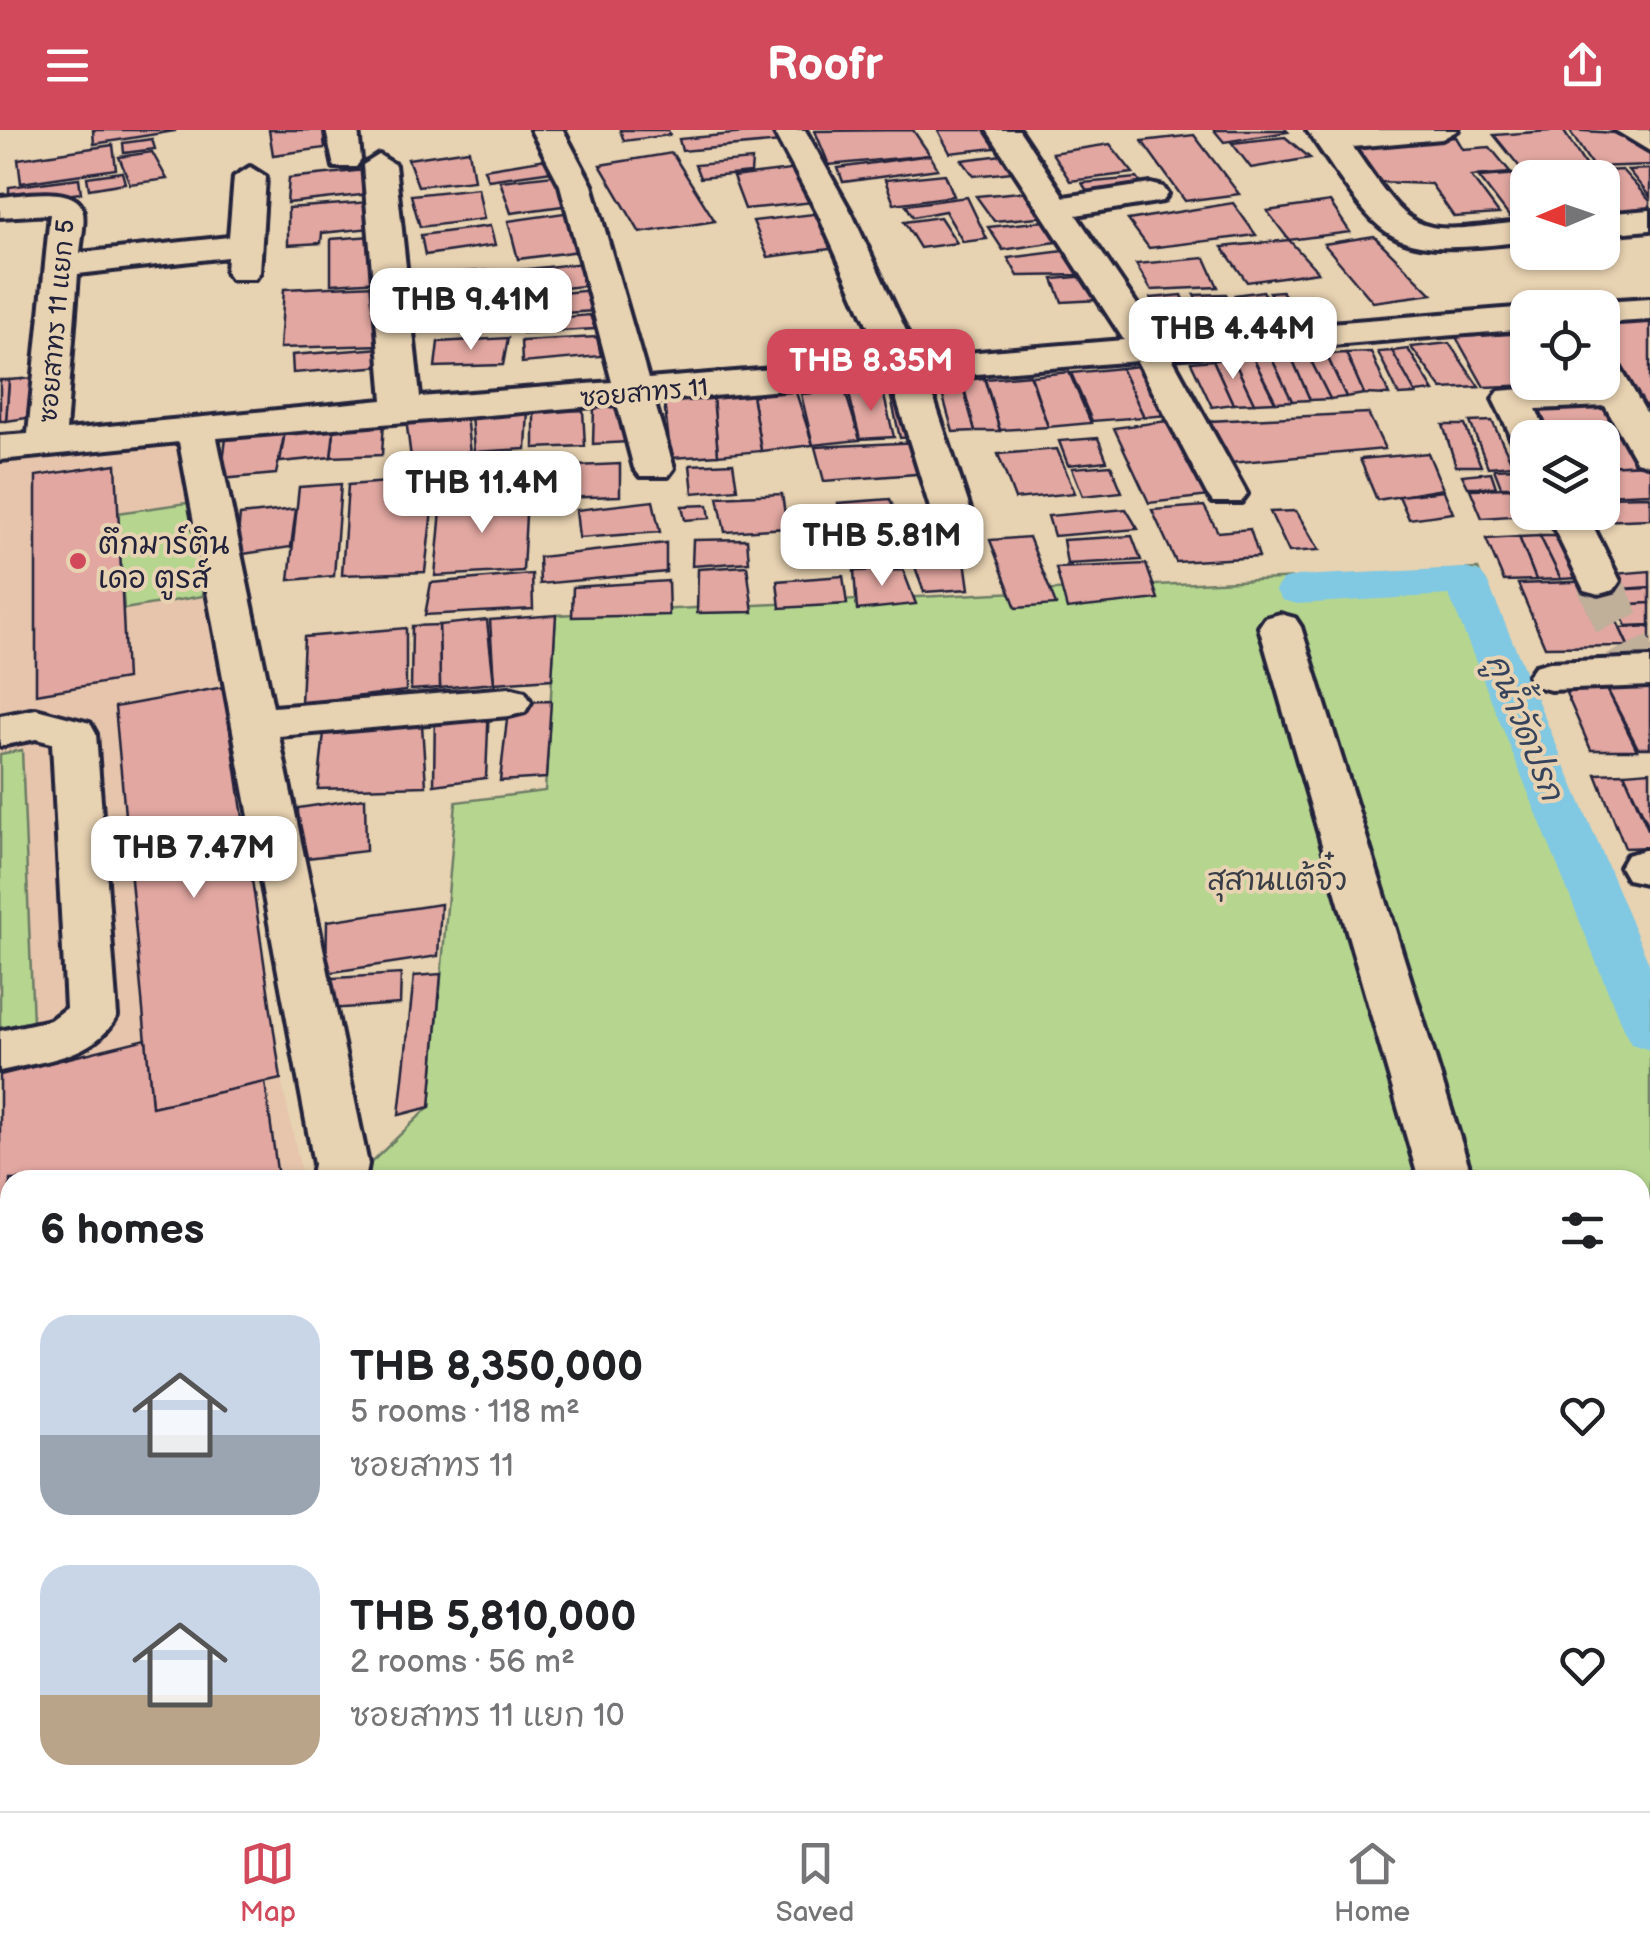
<!DOCTYPE html>
<html lang="en">
<head>
<meta charset="utf-8">
<style>
  :root { --surface:#fff; --page:#f2f2f2; --text:#202124; --muted:#757577; --line:#e0e0e0; --accent:#d1495b }
  body { margin:0; font-family:"Balsamiq Sans","Playpen Sans Thai",sans-serif; background:var(--page); color:var(--text); height:100vh; display:flex; flex-direction:column; font-size:38px; white-space:nowrap }
  * { box-sizing:border-box; margin:0 }
  p { font-size:32px; color:var(--muted) }
  .icon { flex:none; width:55px; height:55px; fill:none; stroke:currentColor; stroke-width:2; stroke-linecap:round; stroke-linejoin:round }
  .map { position:relative; flex:1; overflow:hidden }
  .drawer { position:absolute; left:0px; top:1040px; width:1650px; height:642px; display:flex; flex-direction:column; background:var(--surface); border-radius:30px 30px 0 0; box-shadow:0 2px 8px #0004 }
  .drawer>* { flex:none }
  .needle { width:65px; rotate:268deg }
  .fabs { position:absolute; left:1510px; top:30px; display:grid; gap:20px }
  .fabs a { display:grid; place-items:center; width:110px; height:110px; border-radius:20px; background:var(--surface); box-shadow:0 2px 8px #0004; font-size:50px }
  .price { position:absolute; translate:-50% -85px; padding:0 22px; border-radius:20px; background:#fff; color:#222; font-size:32px; line-height:65px; filter:drop-shadow(0 2px 5px #0008) }
  .price::after { content:''; position:absolute; left:50%; top:60px; width:30px; height:22px; margin-left:-15px; background:inherit; clip-path:polygon(0 0,100% 0,50% 100%) }
  .price.active { background:var(--accent); color:#fff }
  ul { padding:0; list-style:none }
  li { display:flex; align-items:center; gap:30px; height:250px; padding:0 40px }
  li span { display:grid; place-items:center; flex:none; width:280px; height:200px; border-radius:30px; color:#555 }
  li>.icon { margin-inline-start:auto }
  span .icon { width:120px; height:120px; fill:#fffc; stroke-width:1 }
  li b { font-size:42px }
  h2 { display:flex; justify-content:space-between; align-items:center; height:120px; padding:0 40px; font-size:42px }
  header { display:flex; justify-content:space-between; align-items:center; height:130px; padding:0 40px; background:var(--accent); color:#fff; font-size:45px; font-weight:800 }
  .menu { display:flex; justify-content:space-around; align-items:center; height:140px; border-top:2px solid var(--line); background:var(--surface); font-size:28px; color:var(--muted) }
  .menu a { display:grid; justify-items:center; gap:5px }
  .menu .active { color:var(--accent) }
  .map>svg:first-child { display:block }
</style>
</head>
<body>
<header><svg class="icon" aria-label="menu" viewBox="0 0 24 24"><path d="M4 6h16M4 12h16M4 18h16"/></svg>Roofr<svg class="icon" aria-label="share" viewBox="0 0 24 24"><path d="M12 15V3M7 8l5-5 5 5M5 13v7h14v-7"/></svg></header>
<div class="map">
<svg width="1650" height="1681" viewBox="0 0 1650 1681">
  <rect width="100%" height="100%" fill="#e7d2b1"/>
  <filter id="ink" filterUnits="userSpaceOnUse"><feTurbulence type="fractalNoise" baseFrequency=".01" numOctaves="2"/><feDisplacementMap in="SourceGraphic" scale="20" xChannelSelector="R" yChannelSelector="G"/><feConvolveMatrix kernelMatrix="1 2 1 2 8 2 1 2 1" color-interpolation-filters="sRGB"/></filter>
  <g filter="url(#ink)">
    <path fill="#e6c5ac" d="M184,307L203,466L224,557L281,949L303,1050H10V1123L0,1125V332Z"/>
    <g fill="#b6d68f" stroke="#6c7c65" stroke-width="2.5">
      <path d="M194,372L203,466L124,479L117,383Z"/>
      <path d="M1478,439L1650,845V1681H30V1672H1640V1050H353L430,976L456,672L545,661L556,485Z"/>
      <path d="M22,620L33,893L0,899V624Z"/>
    </g>
    <g fill="none" stroke-linecap="round" stroke-linejoin="round">
      <path fill="#81c8e2" fill-rule="evenodd" d="M1465,438L1480,442L1487,451L1650,836V920L1631,914L1623,899L1449,465L1297,474L1282,470L1275,460L1282,450L1297,446Z"/>
    </g>
    <g fill="#e2a7a1" stroke="#22223b" stroke-width="2.5">
      <path d="M93,0H175V1L94,14Z"/>
      <path d="M269,0H323L325,18L273,25Z"/>
      <path d="M620,0H668L670,5L624,11Z"/>
      <path d="M777,0L782,12L682,21L679,9Z"/>
      <path d="M913,0L930,25L829,35L815,1Z"/>
      <path d="M938,0H994L1004,17L950,23Z"/>
      <path d="M1214,0H1286L1288,2L1224,12Z"/>
      <path d="M1563,0L1587,38L1523,41L1494,5Z"/>
      <path d="M1569,0L1630,4L1650,17V35L1593,37Z"/>
      <path d="M1194,5L1239,64L1185,71L1142,11Z"/>
      <path d="M1285,7L1310,28L1251,38L1232,13Z"/>
      <path d="M1456,7L1463,19L1490,17L1511,43L1471,46L1499,84L1454,87L1431,54L1379,52L1351,14Z"/>
      <path d="M152,9L155,19L124,23L123,13Z"/>
      <path d="M1110,14L1133,43L1070,51L1052,23Z"/>
      <path d="M113,15L116,39L21,53L18,29Z"/>
      <path d="M469,20L474,50L418,56L408,29Z"/>
      <path d="M152,22L167,49L130,54L119,27Z"/>
      <path d="M672,23L715,91L640,103L600,35Z"/>
      <path d="M1010,24L1022,41L974,46L962,30Z"/>
      <path d="M930,25L938,39L843,52L838,38Z"/>
      <path d="M553,28L559,40L488,50L484,39Z"/>
      <path d="M752,30L751,43L700,48L695,35Z"/>
      <path d="M798,39L814,72L745,79L733,47Z"/>
      <path d="M1650,39V67L1628,40Z"/>
      <path d="M365,40L371,64L287,73L289,48Z"/>
      <path d="M1622,40L1650,71V79L1602,81V48H1569L1565,43Z"/>
      <path d="M1559,41L1565,48H1528V87L1511,89L1479,47Z"/>
      <path d="M122,42L125,53L89,59L87,47Z"/>
      <path d="M571,43L592,72L511,83L500,51Z"/>
      <path d="M945,44L954,66L894,74L885,50Z"/>
      <path d="M79,48L81,63L9,72V57Z"/>
      <path d="M1137,48L1146,60L1090,66L1082,53Z"/>
      <path d="M478,58L484,89L420,97L411,65Z"/>
      <path d="M1032,61L1050,86L994,91L976,66Z"/>
      <path d="M967,67L987,109L963,112L945,81L913,87L906,75Z"/>
      <path d="M370,72L372,98L322,103L321,113L288,115V78Z"/>
      <path d="M1330,72L1350,102L1289,110L1267,81Z"/>
      <path d="M1233,73L1256,105L1149,118L1128,90Z"/>
      <path d="M578,81L594,119L518,129L508,91Z"/>
      <path d="M822,83L838,118L768,127L753,91Z"/>
      <path d="M940,87L957,113L920,118L904,92Z"/>
      <path d="M1054,90L1069,110L1003,120L988,97Z"/>
      <path d="M490,96L495,115L425,125L421,105Z"/>
      <path d="M372,106L381,151L331,154V109Z"/>
      <path d="M1374,106L1432,164L1373,172L1324,114Z"/>
      <path d="M1289,110L1318,142L1247,152L1222,117Z"/>
      <path d="M1071,120L1087,145L1018,146L1008,128Z"/>
      <path d="M1205,128L1218,157L1151,160L1136,134Z"/>
      <path d="M583,133L591,155L521,163L519,140Z"/>
      <path d="M494,140L497,174L410,180L409,146Z"/>
      <path d="M1089,146L1098,170L1062,172L1053,149Z"/>
      <path d="M376,155L382,215L280,218L284,159Z"/>
      <path d="M605,159L610,180L517,186L516,167Z"/>
      <path d="M1263,161L1281,192L1254,194L1235,165Z"/>
      <path d="M1282,161L1302,191L1289,192L1269,162Z"/>
      <path d="M1226,164L1243,195L1209,194L1194,165Z"/>
      <path d="M1182,165L1195,196L1166,198L1151,168Z"/>
      <path d="M590,185L595,199L523,203L520,191Z"/>
      <path d="M1650,185V295L1602,211V188Z"/>
      <path d="M1528,203V252L1586,253L1484,257L1456,207Z"/>
      <path d="M597,207L601,226L522,233L521,211Z"/>
      <path d="M508,208L503,235L435,237L438,212Z"/>
      <path d="M1449,213L1479,257L1442,259L1411,217Z"/>
      <path d="M381,218L384,236L293,243L292,225Z"/>
      <path d="M1408,219L1434,261L1415,263L1392,221Z"/>
      <path d="M1392,221L1416,264L1399,265L1378,222Z"/>
      <path d="M1371,222L1389,265L1364,264L1346,223Z"/>
      <path d="M1346,223L1364,264L1346,267L1326,224Z"/>
      <path d="M1326,224L1346,267L1330,269L1308,225Z"/>
      <path d="M1308,225L1330,269L1310,270L1291,226Z"/>
      <path d="M1291,226L1310,270L1292,271L1271,227Z"/>
      <path d="M1271,227L1292,271L1276,272L1253,228Z"/>
      <path d="M1253,228L1275,272L1254,273L1233,229Z"/>
      <path d="M1233,229L1254,273L1233,274L1213,230Z"/>
      <path d="M1213,230L1233,274L1212,277L1191,232Z"/>
      <path d="M1156,234L1183,284L1144,287L1121,238Z"/>
      <path d="M1121,238L1144,287L1092,291L1071,243Z"/>
      <path d="M1069,242L1091,293L1048,297L1031,246Z"/>
      <path d="M1030,245L1048,297L1000,300L985,249Z"/>
      <path d="M34,248L27,288L6,291L9,250Z"/>
      <path d="M984,248L1000,301H975L962,250Z"/>
      <path d="M0,250H9L6,291H0Z"/>
      <path d="M961,250L975,301L953,302L939,252Z"/>
      <path d="M923,253L938,305L900,308L888,254Z"/>
      <path d="M882,258L894,307L860,309L848,260Z"/>
      <path d="M795,259L813,315L761,321L752,264Z"/>
      <path d="M845,261L860,310L813,315L801,264Z"/>
      <path d="M752,264L761,321L718,325L713,267Z"/>
      <path d="M713,267L718,325L671,328L664,272Z"/>
      <path d="M1621,271L1650,323V334L1602,336V308H1530L1514,275Z"/>
      <path d="M637,276L646,311L593,314L594,277Z"/>
      <path d="M528,279L526,319L474,322L471,284Z"/>
      <path d="M583,280L585,316L534,318V281Z"/>
      <path d="M466,283L470,325L411,328L406,289Z"/>
      <path d="M1368,283L1385,319L1230,333L1210,291Z"/>
      <path d="M384,290L382,325L331,327L335,293Z"/>
      <path d="M1175,290L1227,364L1149,373L1114,298Z"/>
      <path d="M1492,291L1513,335L1488,337L1470,292Z"/>
      <path d="M335,293L331,327L280,332L285,301Z"/>
      <path d="M1443,295H1465L1481,336H1456Z"/>
      <path d="M1503,295H1521L1528,308V333H1517Z"/>
      <path d="M285,301L276,344L221,349L226,308Z"/>
      <path d="M1098,308L1107,331L1068,335L1059,311Z"/>
      <path d="M920,312L929,343L824,351L815,317Z"/>
      <path d="M1057,319L1075,363L1015,369L998,324Z"/>
      <path d="M1428,323L1443,359L1377,370L1360,329Z"/>
      <path d="M733,333L737,359L693,363L690,335Z"/>
      <path d="M116,334L126,549L36,564V346Z"/>
      <path d="M620,334V366L556,368L554,337Z"/>
      <path d="M1650,334V363L1602,365V336Z"/>
      <path d="M1111,335L1122,362L1083,366L1072,338Z"/>
      <path d="M1516,338L1521,357H1501L1494,339Z"/>
      <path d="M1491,342L1496,357H1468L1462,345Z"/>
      <path d="M388,352L389,373L433,371L425,442L342,445L348,355Z"/>
      <path d="M341,354L334,446L289,450L299,357Z"/>
      <path d="M1511,358L1527,385L1482,388L1470,359Z"/>
      <path d="M1444,361L1453,383L1409,389L1399,366Z"/>
      <path d="M782,364L787,398L725,402L718,367Z"/>
      <path d="M527,366L523,441L435,446L442,369Z"/>
      <path d="M1650,366V389L1571,392L1566,382H1602V367Z"/>
      <path d="M890,369L898,390L842,393L838,373Z"/>
      <path d="M653,371L660,402L579,408L576,380Z"/>
      <path d="M708,375L710,388L685,390L682,376Z"/>
      <path d="M1204,376L1218,402L1250,399L1259,427L1176,432L1152,380Z"/>
      <path d="M296,379L291,417L236,425L240,385Z"/>
      <path d="M1126,379L1138,399L1054,406L1048,386Z"/>
      <path d="M1296,381L1319,420L1289,422L1270,382Z"/>
      <path d="M878,396L888,428L833,432L829,400Z"/>
      <path d="M943,402L951,425L898,429L893,406Z"/>
      <path d="M1132,406L1141,430L1067,434L1063,410Z"/>
      <path d="M1540,406L1561,449L1536,450L1519,407Z"/>
      <path d="M1540,406H1573L1597,447L1561,449Z"/>
      <path d="M1029,407L1056,475L1016,478L990,410Z"/>
      <path d="M1519,407L1536,450L1504,451L1486,409Z"/>
      <path d="M747,409L749,432L692,436L693,410Z"/>
      <path d="M666,413V442L540,454L539,427Z"/>
      <path d="M965,430L969,459L924,462L914,434Z"/>
      <path d="M1146,434L1158,469L1067,479L1056,438Z"/>
      <path d="M747,436L753,482L697,483L698,439Z"/>
      <path d="M903,440L916,474L857,480L854,441Z"/>
      <path d="M1650,441V457L1607,460L1600,445Z"/>
      <path d="M532,444L533,479L425,485L431,453Z"/>
      <path d="M843,446L847,474L780,478L777,451Z"/>
      <path d="M668,451L669,485L572,487L573,457Z"/>
      <path d="M1599,451L1628,516L1545,517L1518,454Z"/>
      <path d="M1650,458V473L1616,475L1609,460Z"/>
      <path d="M1650,473V495L1626,496L1616,475Z"/>
      <path d="M556,485L552,549L494,553L490,490Z"/>
      <path d="M487,490L494,553L440,558L439,495Z"/>
      <path d="M439,495L440,558L411,560L412,496Z"/>
      <path d="M1650,496V526H1633L1620,498Z"/>
      <path d="M406,498V561L301,573L304,507Z"/>
      <path d="M1605,555L1637,620H1591L1563,556Z"/>
      <path d="M1605,555H1650V618H1638Z"/>
      <path d="M224,557L281,949L152,977L115,577Z"/>
      <path d="M551,571L546,648L500,651L509,572Z"/>
      <path d="M489,574L486,648L434,655L435,578Z"/>
      <path d="M421,579L426,656L318,659L325,593Z"/>
      <path d="M1650,641V699L1624,643Z"/>
      <path d="M1624,643L1650,704V717L1625,718L1596,644Z"/>
      <path d="M365,668L366,721L298,729V678Z"/>
      <path d="M441,774L438,826L326,843L327,791Z"/>
      <path d="M401,844L400,874L315,880L318,849Z"/>
      <path d="M441,844L430,977L399,985L414,846Z"/>
      <path d="M146,909L152,977L265,952L278,1048L10,1050V1109L0,1111V945Z"/>
    </g>
    <g fill="none" stroke-linecap="round" stroke-linejoin="round">
      <path stroke="#c0af99" stroke-width="46" stroke-dasharray="46 24" stroke-linecap="butt" d="M1599,451L1639,542"/>
      <defs>
        <g id="minor">
          <path d="M326,0H358L361,30L356,37H334Z"/>
          <path d="M531,0H563L592,55L648,249L883,230L818,84L773,0H805L852,84L918,227L1124,210L987,0H1019L1064,67L1151,54L1163,57L1168,64L1163,71L1076,85L1159,207L1528,177V199L1172,228L1247,364L1241,372H1213L1207,364L1137,231L927,248L974,391L968,400L954,403L940,400L934,391L891,251L654,271L674,338L668,346H640L634,338L617,274L217,308L273,577L509,558L525,562L531,572L525,582L509,586L279,606L368,1034L365,1050H311L314,1034L179,312L0,330V306L28,304L50,84L0,87V67C19,66 79,53 83,82C85,94 81,111 80,123L229,107L234,47L250,37L266,47L260,142L255,149H231L226,142L227,127L78,144L66,300L383,270L363,35L379,25L395,35L420,267L612,252L560,55Z"/>
          <path d="M1307,0H1458L1442,9L1353,17C1418,111 1414,104 1528,91V111C1381,128 1387,116 1307,0Z"/>
          <path d="M1615,0H1650V21Z"/>
          <path d="M1650,80V100L1602,104V84Z"/>
          <path d="M1650,168V190L1602,193V178H1587L1602,171Z"/>
          <path d="M1602,226L1615,229L1650,289V335L1636,331L1605,276L1536,279L1549,308H1528V319L1516,316L1493,269L1499,261L1602,252Z"/>
          <path d="M1546,382H1586L1620,451L1614,460L1599,464L1584,460Z"/>
          <path d="M1280,484L1295,488L1301,497L1473,1050H1419L1259,497L1265,488Z"/>
          <path d="M1650,528V556L1550,560L1535,556L1528,546L1535,536L1550,532Z"/>
          <path d="M36,579L90,593L96,604L117,886C95,928 42,931 0,941V901L50,890L66,878L52,613L36,609L0,616V586Z"/>
          <path d="M1644,720H1650V754L1627,749L1620,737L1627,725Z"/>
          <path d="M10,1128V1176L0,1178V1130Z"/>
          <path d="M10,1435V1495L0,1497V1437Z"/>
          <path d="M10,1540V1672H39L38,1681H0V1544Z"/>
          <path d="M1521,1672H1589L1590,1681H1522Z"/>
        </g>
      </defs>
      <use href="#minor" stroke="#22223b" stroke-width="8"/>
      <use href="#minor" fill="#e7d2b1" fill-rule="evenodd"/>
    </g>
  </g>
  <circle fill="#d1495b" stroke="#e7d2b1" stroke-width="4" cx="78" cy="431" r="10"/>
  <g text-anchor="middle" stroke-width="8" stroke-linejoin="round" paint-order="stroke">
    <g font-size="25" fill="#22223b" stroke="#e7d2b1">
      <text transform="translate(56 191) rotate(-85)" y="9">ซอยสาทร 11 แยก 5</text>
      <text transform="translate(644 262) rotate(-5)" y="9">ซอยสาทร 11</text>
    </g>
    <g font-size="30" fill="#22223b" stroke="#e7d2b1" text-anchor="start">
      <text x="98" y="424">ตึกมาร์ติน<tspan x="98" dy="34">เดอ ตูรส์</tspan></text>
    </g>
    <g font-size="30" fill="#383d48" stroke="#e7d2b1">
      <text x="1277" y="760">สุสานแต้จิ๋ว</text>
    </g>
    <g font-size="32" font-style="italic" fill="#35435c" stroke="#e7d2b1">
      <text transform="translate(1525 597) rotate(68)" y="11">คูน้ำวัดปรก</text>
    </g>
  </g>
</svg>
<div class="fabs">
<a><svg class="needle" viewBox="-14 -14 28 28"><path d="M0-13l5 13h-10z" fill="#e53935"/><path d="M0 13l5-13h-10z" fill="#757577"/></svg></a>
<a><svg class="icon" aria-label="locate" viewBox="0 0 24 24"><circle cx="12" cy="12" r="6"/><path d="M12 2v4M12 18v4M2 12h4M18 12h4"/></svg></a>
<a><svg class="icon" aria-label="layers" viewBox="0 0 24 24"><path d="M12 4l9 5-9 5-9-5zM3 14l9 5 9-5"/></svg></a>
</div>
<b class="price" style="left:471px;top:223px">THB 9.41M</b>
<b class="price" style="left:1233px;top:252px">THB 4.44M</b>
<b class="price active" style="left:871px;top:284px">THB 8.35M</b>
<b class="price" style="left:482px;top:406px">THB 11.4M</b>
<b class="price" style="left:882px;top:459px">THB 5.81M</b>
<b class="price" style="left:194px;top:771px">THB 7.47M</b>
<section class="drawer">
<h2>6 homes<svg class="icon" aria-label="filters" viewBox="0 0 24 24"><path d="M4 7h16M4 17h16"/><circle cx="9" cy="7" r="2"/><circle cx="15" cy="17" r="2"/></svg></h2>
<ul>
<li><span style="background:linear-gradient(#c9d6e8 60%,#9aa5b1 0)"><svg class="icon" aria-label="home" viewBox="0 0 24 24"><path d="M3 11l9-7 9 7M6 9v11h12V9"/></svg></span><div><b>THB 8,350,000</b><p>5 rooms · 118 m²</p><p>ซอยสาทร 11</p></div><svg class="icon" aria-label="heart" viewBox="0 0 24 24"><path d="M12 20l-8-8c-3-5 5-10 8-4 3-6 11-1 8 4z"/></svg></li>
<li><span style="background:linear-gradient(#c9d6e8 65%,#b9a48a 0)"><svg class="icon" aria-label="home" viewBox="0 0 24 24"><path d="M3 11l9-7 9 7M6 9v11h12V9"/></svg></span><div><b>THB 5,810,000</b><p>2 rooms · 56 m²</p><p>ซอยสาทร 11 แยก 10</p></div><svg class="icon" aria-label="heart" viewBox="0 0 24 24"><path d="M12 20l-8-8c-3-5 5-10 8-4 3-6 11-1 8 4z"/></svg></li>
</ul>
</section>
</div>
<nav class="menu">
<a class="active"><svg class="icon" aria-label="map" viewBox="0 0 24 24"><path d="M3 6l6-2 6 2 6-2v14l-6 2-6-2-6 2zM9 4v14M15 6v14"/></svg>Map</a>
<a><svg class="icon" aria-label="saved" viewBox="0 0 24 24"><path d="M7 4h10v16l-5-4-5 4z"/></svg>Saved</a>
<a><svg class="icon" aria-label="home" viewBox="0 0 24 24"><path d="M3 11l9-7 9 7M6 9v11h12V9"/></svg>Home</a>
</nav>
</body>
</html>
